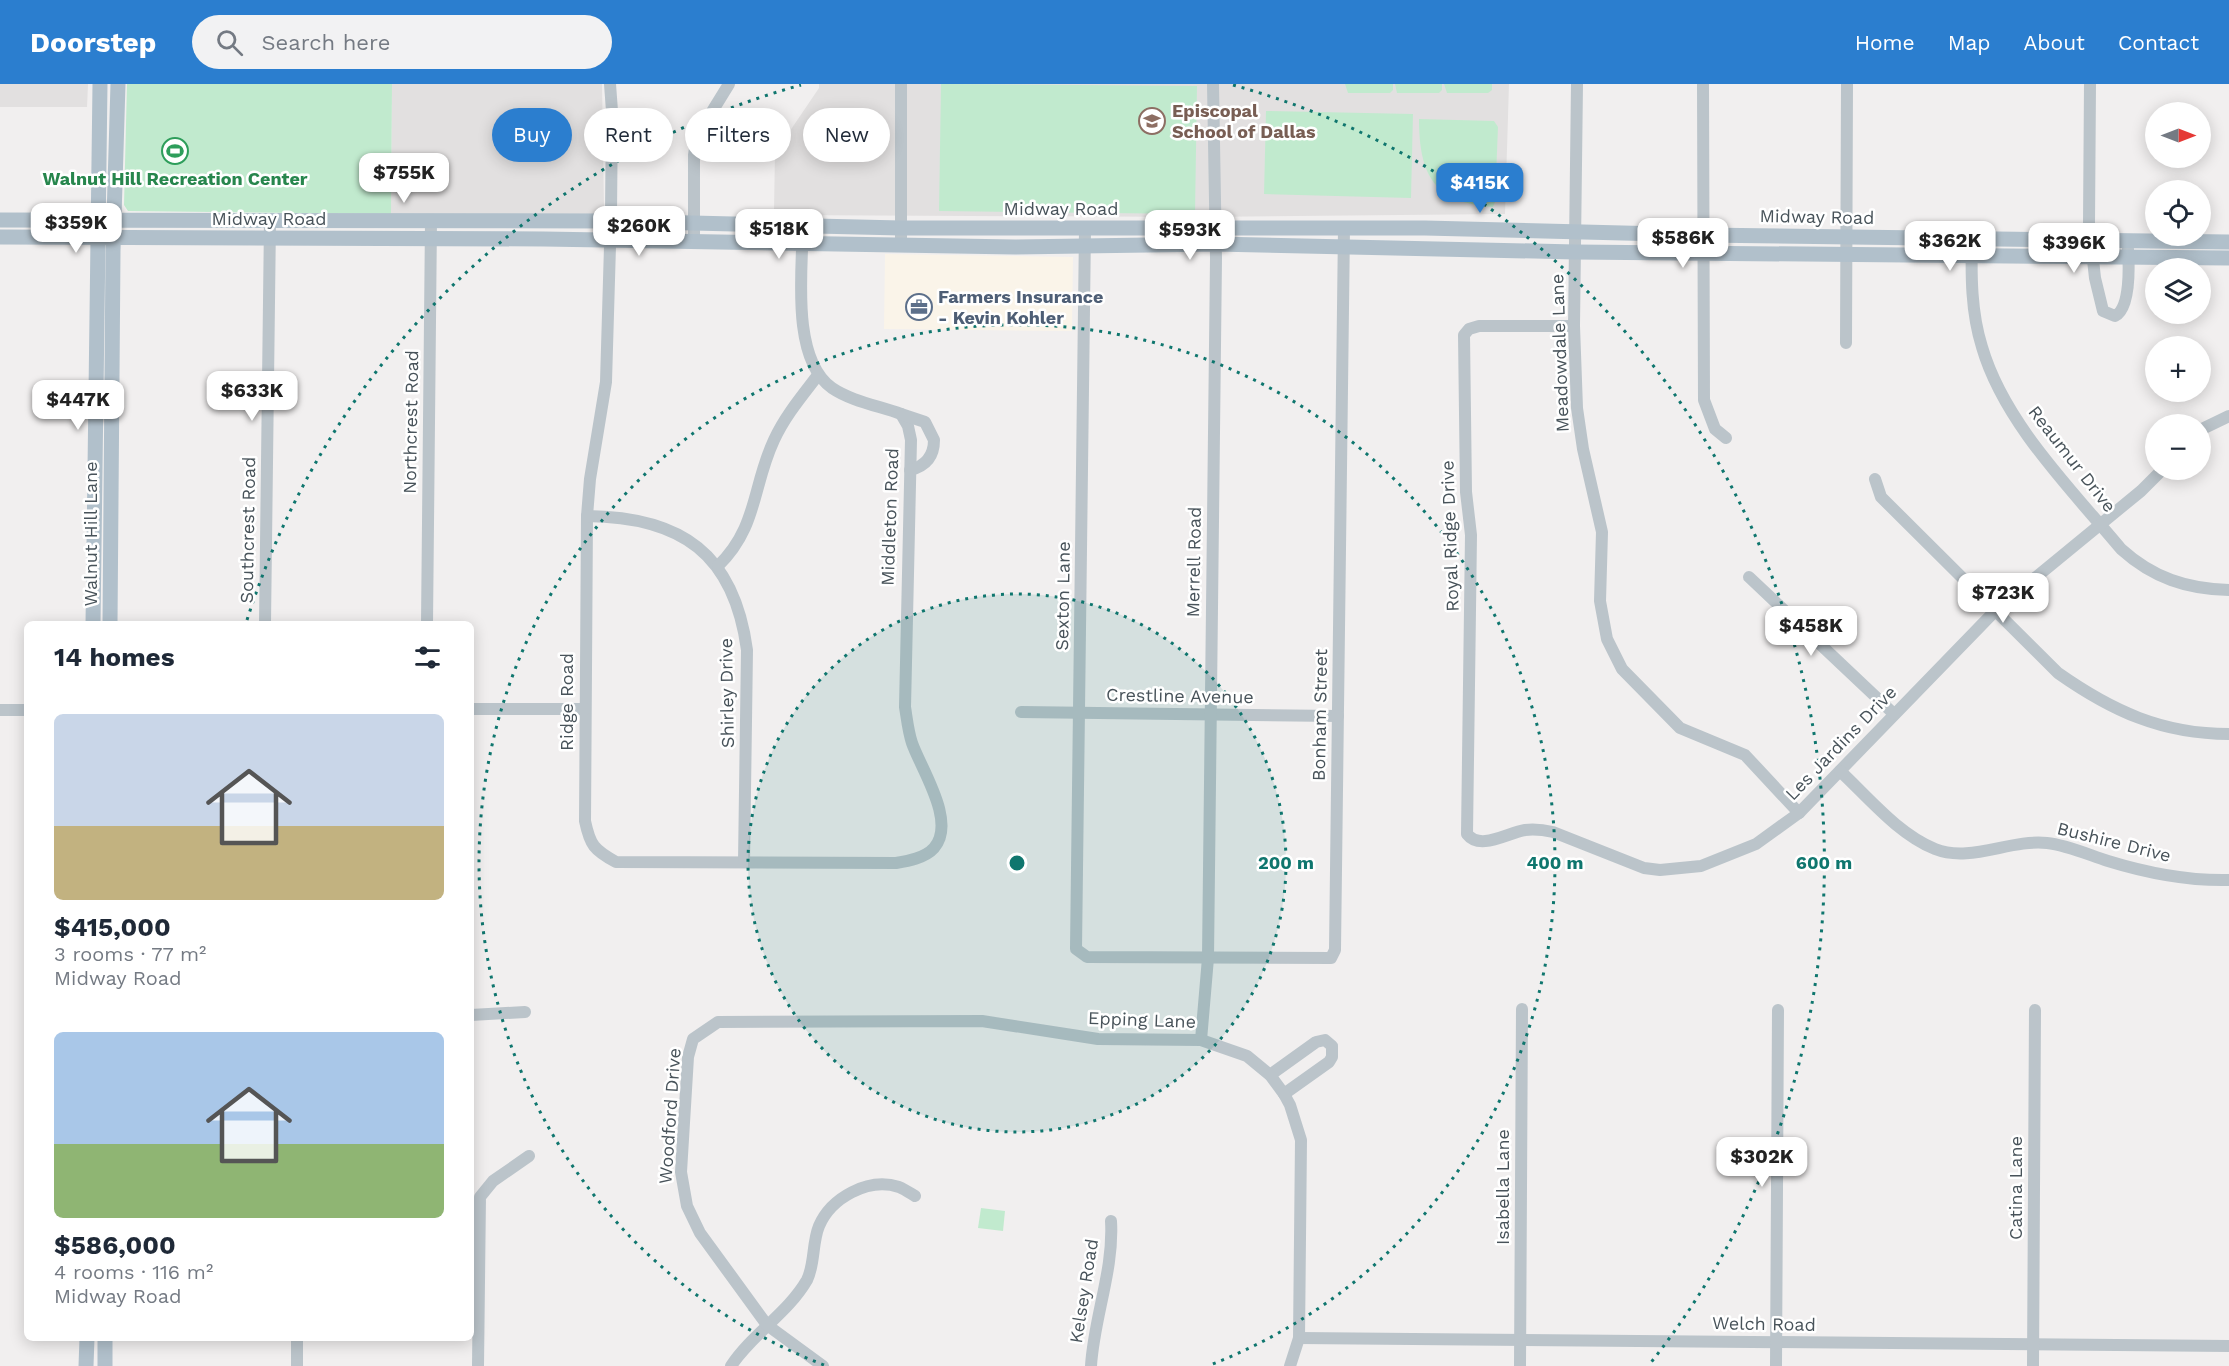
<!DOCTYPE html>
<html lang="en">
<head>
<meta charset="utf-8">
<style>
  :root { --surface:#fff; --page:#f2f2f3; --text:#1f2937; --muted:#747a83; --accent:#2b7ecf }
  body { margin:0; font-family:"Work Sans",sans-serif; background:var(--page); color:var(--text); height:100vh; display:flex; flex-direction:column; font-size:22px; white-space:nowrap }
  * { box-sizing:border-box; margin:0 }
  p { font-size:20px; color:var(--muted) }
  .icon { flex:none; width:33px; height:33px; fill:none; stroke:currentColor; stroke-width:2; stroke-linecap:round; stroke-linejoin:round }
  .map { position:relative; flex:1; overflow:hidden }
  .side { position:absolute; left:24px; top:537px; width:450px; height:720px; display:flex; flex-direction:column; background:var(--surface); border-radius:9px; box-shadow:0 3px 15px #0003 }
  .side>* { flex:none }
  .guide { position:absolute; left:492px; top:24px; width:570px; height:54px; display:flex; gap:12px }
  .needle { width:39px; rotate:90deg }
  .fabs { position:absolute; left:2145px; top:18px; display:grid; gap:12px }
  .fabs a { display:grid; place-items:center; width:66px; height:66px; border-radius:50%; background:var(--surface); box-shadow:0 3px 15px #0003; font-size:30px }
  .price { position:absolute; translate:-50% -51px; padding:0 14px; border-radius:12px; background:#fff; color:#222; font-size:20px; line-height:39px; filter:drop-shadow(0 2px 3px #0008) }
  .price::after { content:''; position:absolute; left:50%; top:36px; width:18px; height:14px; margin-left:-9px; background:inherit; clip-path:polygon(0 0,100% 0,50% 100%) }
  .price.selected { background:var(--accent); color:#fff }
  ul { padding:0; list-style:none }
  li { display:grid; align-content:center; gap:12px; height:318px; padding:0 30px }
  li span { display:grid; place-items:center; height:186px; border-radius:9px; color:#555 }
  li>.icon { margin-inline-start:auto }
  span .icon { width:108px; height:108px; fill:#fffc; stroke-width:1 }
  li b { font-size:26px }
  h2 { display:flex; justify-content:space-between; align-items:center; height:72px; padding:0 30px; font-size:26px }
  .chip { padding:0 21px; border-radius:27px; background:var(--surface); box-shadow:0 3px 15px #0003; font-size:21px; line-height:54px }
  .chip.selected { background:var(--accent); color:#fff }
  header { display:flex; align-items:center; gap:36px; box-sizing:border-box; height:84px; padding:0 30px; background:var(--accent); color:#fff }
  header strong { font-size:28px }
  nav { display:flex; gap:33px; margin-inline-start:auto; font-size:21px }
  .search { width:420px; height:54px; background:var(--page); display:flex; align-items:center; gap:15px; box-sizing:border-box; padding:0 21px; border-radius:33px; color:var(--muted); font-size:22px }
  .map>svg:first-child { display:block }
</style>
</head>
<body>
<header>
<strong>Doorstep</strong>
<div class="search"><svg class="icon" aria-label="search" viewBox="0 0 24 24"><circle cx="10" cy="10" r="6"/><path d="M15 15l6 6"/></svg>Search here</div>
<nav><a>Home</a><a>Map</a><a>About</a><a>Contact</a></nav>
</header>
<div class="map">
<svg width="2229" height="1282" viewBox="0 0 2229 1282">
  <rect width="100%" height="100%" fill="#f1efef"/>
  <path fill="#faf4e9" d="M885,170L1073,173L1072,247L884,245Z"/>
  <g fill="#e2e0e0">
    <path d="M0,0H88L87,23H0Z"/>
    <path d="M392,0H602L604,126L599,130H391Z"/>
    <path d="M819,0H1509L1505,130L1200,133L780,131L774,126L775,69L819,4Z"/>
  </g>
  <g fill="#c1eace">
    <path d="M127,0H392L391,130L128,127L124,121Z"/>
    <path d="M941,0L1197,2L1195,130L939,127Z"/>
    <path d="M1345,0H1393V6L1390,9H1348Z"/>
    <path d="M1395,0H1442V6L1439,9H1397Z"/>
    <path d="M1444,0H1492V6L1488,9H1447Z"/>
    <path d="M1266,27L1413,30L1411,114L1264,110Z"/>
    <path d="M1419,35L1494,37L1498,43L1495,118L1493,123C1434,119 1419,91 1419,35Z"/>
    <path d="M981,1124L1005,1127L1003,1147L978,1144Z"/>
  </g>
  <g fill="none" stroke-linecap="round" stroke-linejoin="round">
    <g stroke="#bbc4ca" stroke-width="12">
      <path d="M610,0L612,27L611,128L606,298L590,395L587,432L585,737C590,761 594,766 616,778L896,779C908,777 925,774 934,764C957,738 921,685 912,659C908,647 907,635 905,623L911,356L908,342L901,330C879,322 851,317 832,304C791,275 802,186 803,141"/>
      <path d="M901,0V162"/>
      <path d="M1577,0L1574,242L1577,324L1583,365L1602,448L1600,517L1607,555L1622,585L1680,644L1745,671L1799,729"/>
      <path d="M1703,0L1704,316L1715,345L1726,354"/>
      <path d="M2090,0L2089,139L2095,194L2103,227L2115,232C2131,224 2129,181 2128,165"/>
      <path d="M1085,145L1076,865L1087,873L1331,874L1335,866L1344,144"/>
      <path d="M1972,155C1971,191 1971,228 1982,263C2004,339 2072,406 2121,465C2153,494 2187,505 2229,506"/>
      <path d="M694,157V71L697,52L729,0"/>
      <path d="M1574,242H1479L1469,245L1464,251L1466,408L1471,451L1467,750C1480,767 1507,749 1525,746C1534,745 1544,746 1553,748L1644,784L1660,786L1701,782L1756,760L1799,729L1996,526L2141,407L2162,386"/>
      <path d="M1846,259L1847,0"/>
      <path d="M901,330L925,338L934,356C934,372 926,382 910,386"/>
      <path d="M2200,346L2229,332"/>
      <path d="M1875,395L1881,413L2058,589C2112,627 2162,650 2229,650"/>
      <path d="M587,432C682,433 734,470 747,566L744,778"/>
      <path d="M718,482C758,443 752,403 774,356C785,332 802,312 818,291"/>
      <path d="M1749,493L1894,630"/>
      <path d="M265,540L270,137"/>
      <path d="M427,540L431,136"/>
      <path d="M471,625H585"/>
      <path d="M0,626H27"/>
      <path d="M1021,628L1338,632"/>
      <path d="M1840,687C1869,714 1898,750 1935,765C1970,779 2010,755 2047,759C2067,761 2089,771 2108,777C2147,789 2188,797 2229,796"/>
      <path d="M471,931L525,928"/>
      <path d="M1201,956L1208,874L1216,174L1213,0"/>
      <path d="M1270,991L1316,958L1325,956L1332,962V973L1329,978L1284,1010"/>
      <path d="M1299,1254L2229,1262"/>
      <path d="M297,1282V1254"/>
      <path d="M478,1282L480,1113L493,1097L529,1072"/>
      <path d="M731,1282C752,1250 788,1229 807,1196C815,1180 812,1159 819,1142C831,1114 868,1093 899,1103C904,1105 910,1109 915,1112"/>
      <path d="M823,1282L767,1241L700,1149L687,1122L681,1088L688,973L693,955L718,938L982,937L1098,955L1201,956L1247,972L1270,991L1284,1010L1290,1021L1301,1056L1299,1254L1290,1282"/>
      <path d="M1091,1282C1094,1233 1114,1186 1111,1137"/>
      <path d="M1520,1282L1522,925"/>
      <path d="M1776,1282L1778,926"/>
      <path d="M2033,1282L2035,926"/>
    </g>
    <g stroke="#b1c0cb" stroke-width="15">
      <path d="M0,136L611,137L901,144H1425L1702,151L2229,158"/>
      <path d="M0,153L544,155L1015,163L1215,160L1575,168L2229,174"/>
      <path d="M93,540L100,0"/>
      <path d="M110,540L113,167L118,0"/>
      <path d="M86,1282L87,1254"/>
      <path d="M105,1282V1254"/>
    </g>
  </g>
  <circle cx="1017" cy="779" r="269" fill="#0f766e" fill-opacity=".12"/>
  <g fill="none" stroke="#0f766e" stroke-width="3" stroke-dasharray="3 6">
    <circle cx="1017" cy="779" r="269"/>
    <path d="M824 1281A538 538 0 1 1 1210 1281"/>
    <path d="M247 536A807 807 0 0 1 801 1M1233 1A807 807 0 0 1 1649 1281"/>
  </g>
  <defs>
    <symbol id="school-ring" viewBox="-11 -11 22 22"><circle r="9.5" fill="#fff" stroke="#8d6e63" stroke-width="1.5"/><path d="M0-5L7-2L0 1L-7-2ZM-4 1L0 2.5L4 1V4Q0 6-4 4Z" fill="#8d6e63"/></symbol>
    <symbol id="stadium-ring" viewBox="-11 -11 22 22"><circle r="9.5" fill="#fff" stroke="#2e9e5b" stroke-width="1.5"/><path d="M0-5a6.5 5 0 1 0 0 10a6.5 5 0 1 0 0-10ZM-3.5-1.8h7v3.6h-7Z" fill="#2e9e5b"/></symbol>
    <symbol id="office-ring" viewBox="-11 -11 22 22"><circle r="9.5" fill="#fff" stroke="#5c6f8a" stroke-width="1.5"/><path d="M-6-3h4V-5.5h4V-3h4V5H-6ZM-1-4.5V-3h2v-1.5ZM-6 0V1H6V0Z" fill="#5c6f8a"/></symbol>
  </defs>
  <g fill-rule="evenodd">
    <use href="#school-ring" x="1137" y="22" width="30" height="30"/>
    <use href="#stadium-ring" x="160" y="52" width="30" height="30"/>
    <use href="#office-ring" x="904" y="208" width="30" height="30"/>
  </g>
  <g text-anchor="middle" stroke-width="5" stroke-linejoin="round" paint-order="stroke">
    <g font-size="18" font-weight="bold" fill="#785e54" stroke="#fff" text-anchor="start">
      <text x="1172" y="33">Episcopal<tspan x="1172" dy="21">School of Dallas</tspan></text>
    </g>
    <g font-size="18" font-weight="bold" fill="#27864d" stroke="#fff">
      <text x="175" y="101">Walnut Hill Recreation Center</text>
    </g>
    <g font-size="18" fill="#48535a" stroke="#fff">
      <text x="1061" y="131">Midway Road</text>
      <text transform="translate(1817 133) rotate(1)" y="6">Midway Road</text>
      <text x="269" y="141">Midway Road</text>
      <text transform="translate(1560 269) rotate(-92)" y="6">Meadowdale Lane</text>
      <text transform="translate(411 338) rotate(-89)" y="6">Northcrest Road</text>
      <text transform="translate(2072 375) rotate(52)" y="6">Reaumur Drive</text>
      <text transform="translate(890 433) rotate(-88)" y="6">Middleton Road</text>
      <text transform="translate(248 446) rotate(-89)" y="6">Southcrest Road</text>
      <text transform="translate(91 450) rotate(-90)" y="6">Walnut Hill Lane</text>
      <text transform="translate(1450 452) rotate(-92)" y="6">Royal Ridge Drive</text>
      <text transform="translate(1194 478) rotate(-89)" y="6">Merrell Road</text>
      <text transform="translate(1063 512) rotate(-89)" y="6">Sexton Lane</text>
      <text transform="translate(727 609) rotate(-91)" y="6">Shirley Drive</text>
      <text transform="translate(1180 612) rotate(1)" y="6">Crestline Avenue</text>
      <text transform="translate(567 618) rotate(-90)" y="6">Ridge Road</text>
      <text transform="translate(1320 631) rotate(-89)" y="6">Bonham Street</text>
      <text transform="translate(1841 659) rotate(-46)" y="6">Les Jardins Drive</text>
      <text transform="translate(2114 758) rotate(14)" y="6">Bushire Drive</text>
      <text transform="translate(1142 936) rotate(2)" y="6">Epping Lane</text>
      <text transform="translate(670 1032) rotate(-86)" y="6">Woodford Drive</text>
      <text transform="translate(1503 1103) rotate(-90)" y="6">Isabella Lane</text>
      <text transform="translate(2016 1104) rotate(-90)" y="6">Catina Lane</text>
      <text transform="translate(1084 1207) rotate(-81)" y="6">Kelsey Road</text>
      <text transform="translate(1764 1240) rotate(1)" y="6">Welch Road</text>
    </g>
    <g font-size="18" font-weight="bold" fill="#4e5e75" stroke="#fff" text-anchor="start">
      <text x="938" y="219">Farmers Insurance<tspan x="938" dy="21">- Kevin Kohler</tspan></text>
    </g>
  </g>
  <circle cx="1017" cy="779" r="9" fill="#0f766e" stroke="#fff" stroke-width="3"/>
  <g font-size="18" text-anchor="middle" font-weight="bold" fill="#0f766e" stroke="#fff" stroke-width="5" stroke-linejoin="round" paint-order="stroke">
    <text x="1286" y="785">200 m</text>
    <text x="1555" y="785">400 m</text>
    <text x="1824" y="785">600 m</text>
  </g>
</svg>
<div class="fabs">
<a><svg class="needle" viewBox="-14 -14 28 28"><path d="M0-13l5 13h-10z" fill="#e53935"/><path d="M0 13l5-13h-10z" fill="#747a83"/></svg></a>
<a><svg class="icon" aria-label="locate" viewBox="0 0 24 24"><circle cx="12" cy="12" r="6"/><path d="M12 2v4M12 18v4M2 12h4M18 12h4"/></svg></a>
<a><svg class="icon" aria-label="layers" viewBox="0 0 24 24"><path d="M12 4l9 5-9 5-9-5zM3 14l9 5 9-5"/></svg></a>
<a>+</a>
<a>−</a>
</div>
<b class="price" style="left:404px;top:120px">$755K</b>
<b class="price selected" style="left:1480px;top:130px">$415K</b>
<b class="price" style="left:76px;top:170px">$359K</b>
<b class="price" style="left:639px;top:173px">$260K</b>
<b class="price" style="left:779px;top:176px">$518K</b>
<b class="price" style="left:1190px;top:177px">$593K</b>
<b class="price" style="left:1683px;top:185px">$586K</b>
<b class="price" style="left:1950px;top:188px">$362K</b>
<b class="price" style="left:2074px;top:190px">$396K</b>
<b class="price" style="left:252px;top:338px">$633K</b>
<b class="price" style="left:78px;top:347px">$447K</b>
<b class="price" style="left:2003px;top:540px">$723K</b>
<b class="price" style="left:1811px;top:573px">$458K</b>
<b class="price" style="left:1762px;top:1104px">$302K</b>
<div class="guide">
<a class="chip selected">Buy</a>
<a class="chip">Rent</a>
<a class="chip">Filters</a>
<a class="chip">New</a>
</div>
<section class="side">
<h2>14 homes<svg class="icon" aria-label="filters" viewBox="0 0 24 24"><path d="M4 7h16M4 17h16"/><circle cx="9" cy="7" r="2"/><circle cx="15" cy="17" r="2"/></svg></h2>
<ul>
<li><span style="background:linear-gradient(#c9d6e8 60%,#c2b280 0)"><svg class="icon" aria-label="home" viewBox="0 0 24 24"><path d="M3 11l9-7 9 7M6 9v11h12V9"/></svg></span><div><b>$415,000</b><p>3 rooms · 77 m²</p><p>Midway Road</p></div></li>
<li><span style="background:linear-gradient(#a9c7e8 60%,#8fb573 0)"><svg class="icon" aria-label="home" viewBox="0 0 24 24"><path d="M3 11l9-7 9 7M6 9v11h12V9"/></svg></span><div><b>$586,000</b><p>4 rooms · 116 m²</p><p>Midway Road</p></div></li>
</ul>
</section>
</div>
</body>
</html>
